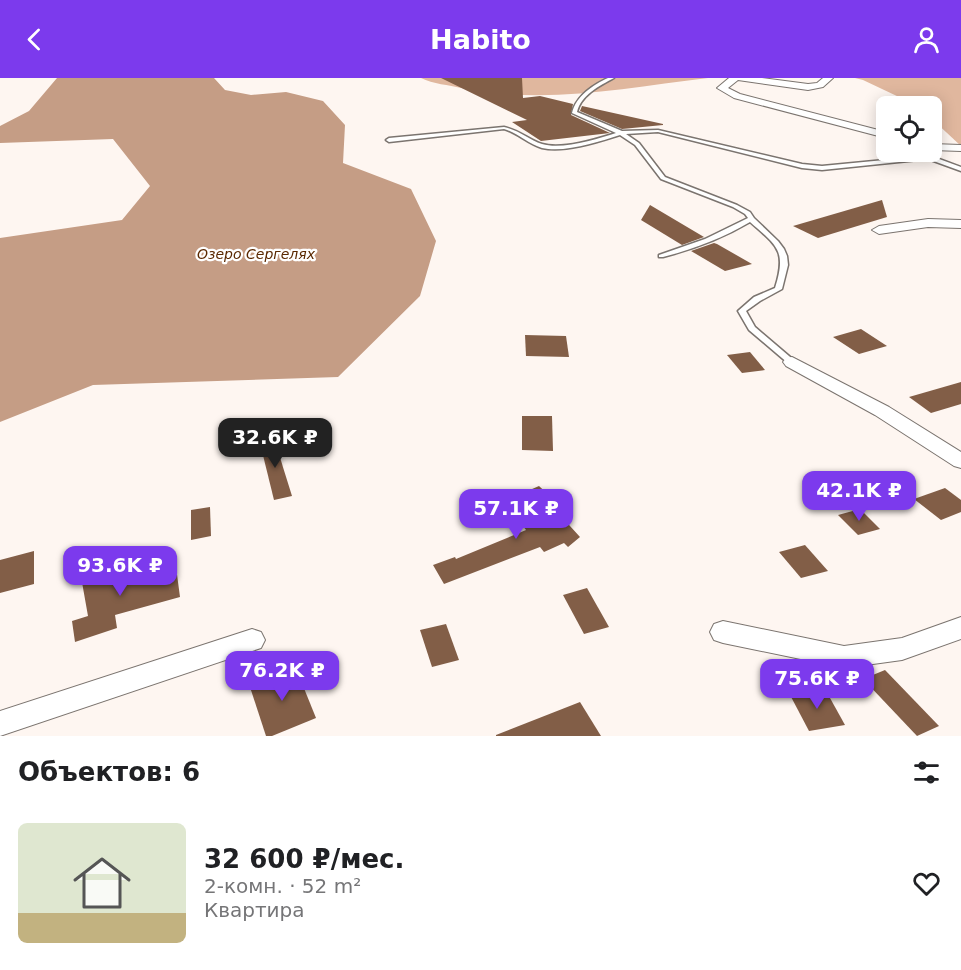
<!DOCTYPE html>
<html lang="ru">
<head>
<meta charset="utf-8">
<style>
  :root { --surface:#fff; --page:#f6f6f6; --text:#202124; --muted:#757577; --line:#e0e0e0; --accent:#7c3aed }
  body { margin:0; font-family:"DejaVu Sans",sans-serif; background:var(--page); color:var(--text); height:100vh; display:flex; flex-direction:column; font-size:22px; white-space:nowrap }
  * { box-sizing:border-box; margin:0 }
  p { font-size:20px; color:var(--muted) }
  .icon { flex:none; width:33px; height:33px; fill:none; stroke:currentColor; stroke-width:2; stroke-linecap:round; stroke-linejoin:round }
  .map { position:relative; height:658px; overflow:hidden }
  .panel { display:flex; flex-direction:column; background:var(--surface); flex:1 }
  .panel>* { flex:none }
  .controls { position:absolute; left:876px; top:18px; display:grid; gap:12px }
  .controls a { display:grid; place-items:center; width:66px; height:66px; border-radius:9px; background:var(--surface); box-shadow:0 3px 15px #0003; font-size:30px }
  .price { position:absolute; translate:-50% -51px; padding:0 14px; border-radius:12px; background:var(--accent); color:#fff; font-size:20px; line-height:39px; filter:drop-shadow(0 2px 3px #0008) }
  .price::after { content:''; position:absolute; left:50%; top:36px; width:18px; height:14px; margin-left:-9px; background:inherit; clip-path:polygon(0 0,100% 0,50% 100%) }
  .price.current { background:#222; color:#fff }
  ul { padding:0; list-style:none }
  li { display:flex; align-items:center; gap:18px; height:150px; padding:0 18px }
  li+li { border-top:2px solid var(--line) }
  li span { display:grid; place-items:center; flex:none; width:168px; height:120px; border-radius:9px; color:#555 }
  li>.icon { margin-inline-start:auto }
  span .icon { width:72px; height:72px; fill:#fffc; stroke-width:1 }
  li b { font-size:26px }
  h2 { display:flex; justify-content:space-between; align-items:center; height:72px; padding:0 18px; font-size:26px }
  header { display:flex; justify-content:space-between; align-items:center; height:78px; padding:0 18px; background:var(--accent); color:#fff; font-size:27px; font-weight:700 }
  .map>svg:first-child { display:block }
</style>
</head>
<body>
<header><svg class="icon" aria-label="back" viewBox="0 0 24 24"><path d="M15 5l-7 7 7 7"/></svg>Habito<svg class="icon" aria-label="person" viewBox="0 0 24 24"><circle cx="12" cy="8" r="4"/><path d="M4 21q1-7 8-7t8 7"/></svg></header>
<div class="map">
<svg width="961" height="658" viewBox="0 0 961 658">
  <rect width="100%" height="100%" fill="#fef6f1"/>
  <g fill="#e0b79e">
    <path d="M421,0H708C624,10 545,27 461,10C449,7 433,6 421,0Z"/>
    <path d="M855,0H961V68L932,41V28H918L863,2Z"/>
  </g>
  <path fill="#c59d85" d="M57,0H214L225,12L251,17L286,14L323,23L345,47L343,85L411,111L436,163L420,218L338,299L93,307L0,344V160L122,142L150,108L113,61L0,65V48L29,33Z"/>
  <g fill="#825e47">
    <path d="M441,0H522L523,20L540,18L573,26L571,37L610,55L541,63L512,44L527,42Z"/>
    <path d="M582,28L663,46V47L622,51L580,33Z"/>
    <path d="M882,122L887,139L818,160L793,148Z"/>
    <path d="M650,127L704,159L682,167L641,142Z"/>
    <path d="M714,165L717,166L752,186L725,193L691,173Z"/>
    <path d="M861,251L887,268L859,276L833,259Z"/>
    <path d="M525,257L566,258L569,279L526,278Z"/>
    <path d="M750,274L765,292L742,295L727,277Z"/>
    <path d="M961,304V326L931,335L909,319Z"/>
    <path d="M522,338H552L553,373L522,372Z"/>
    <path d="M273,357L292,418L274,422L259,361Z"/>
    <path d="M539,408L555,423L550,426L580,459L568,469L564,465L544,474L540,469L444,506L433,487L455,479L456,481L526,452L523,448L540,441L516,418Z"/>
    <path d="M945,410L961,422V434L941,442L914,421Z"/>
    <path d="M210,429L211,458L191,462V432Z"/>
    <path d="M860,431L880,451L858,457L838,437Z"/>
    <path d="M805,467L828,493L801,500L779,474Z"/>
    <path d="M34,473V506L0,515V482Z"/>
    <path d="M110,484L115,505L176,489L180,519L115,537L117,550L75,564L72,543L88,538L80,493Z"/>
    <path d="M587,510L609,549L584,556L563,517Z"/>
    <path d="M446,546L459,582L432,589L420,552Z"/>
    <path d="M295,588L316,640L272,658H266L249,606Z"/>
    <path d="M885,592L939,648L917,658L863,601Z"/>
    <path d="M825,611L845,647L809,653L789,615Z"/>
    <path d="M580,624L601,658H496V657Z"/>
  </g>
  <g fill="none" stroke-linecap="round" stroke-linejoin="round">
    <defs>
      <path id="lane" d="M608,0H614C599,8 581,17 577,34L622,53L658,52L802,86L822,88L926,78L936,68L939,70L931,78L961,89V93L928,81L822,92L802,90L658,54L626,56L639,65L665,99L737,127L750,134L754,140L778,163L784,171L787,178L788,187L782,211L760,223L746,233L755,249L796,284L795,286H789L749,252L738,233L754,219L775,210C787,172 777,168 750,144C723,160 694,171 663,179H659V177L705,161L748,140L745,136L733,129L661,101L635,67L620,57C598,64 565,75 542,70C528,66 518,55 504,51L389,64L386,62L389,60L504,49C519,52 529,62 542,66C562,72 597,61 616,55L572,35C576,18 593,7 608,0Z"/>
      <g id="street">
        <path d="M729,0H762L808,6L817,5L823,0H833L823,9L808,12L738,2L728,10L740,16L886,54V60L734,20L717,10Z"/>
        <path d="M932,66L961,67V73L932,72Z"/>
        <path d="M928,141L961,142V150L928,149L879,156L872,152L879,148Z"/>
        <path d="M792,279L889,329L961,374V390L954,388L875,337L786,288L783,284L786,280Z"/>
        <path d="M961,539V561L902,582L844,590L723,565L714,562L710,554L714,546L723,543L844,568L902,560Z"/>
        <path d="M252,551L261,554L265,562L261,570L0,658V633Z"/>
      </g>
    </defs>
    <use href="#lane" stroke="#7b746f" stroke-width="3"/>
    <use href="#street" stroke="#7b746f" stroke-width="2"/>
    <use href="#lane" fill="#fff" fill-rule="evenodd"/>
    <use href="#street" fill="#fff" fill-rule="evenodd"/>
  </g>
  <g text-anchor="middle" stroke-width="4.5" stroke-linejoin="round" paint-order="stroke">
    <g font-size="14" font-style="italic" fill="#5a2800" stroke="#fff">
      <text x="256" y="181">Озеро Сергелях</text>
    </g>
  </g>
</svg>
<div class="controls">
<a><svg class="icon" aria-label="locate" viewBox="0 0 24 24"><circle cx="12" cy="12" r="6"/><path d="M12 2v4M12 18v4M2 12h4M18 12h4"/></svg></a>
</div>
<b class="price current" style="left:275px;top:391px">32.6K ₽</b>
<b class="price" style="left:859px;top:444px">42.1K ₽</b>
<b class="price" style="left:516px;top:462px">57.1K ₽</b>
<b class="price" style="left:120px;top:519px">93.6K ₽</b>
<b class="price" style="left:282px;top:624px">76.2K ₽</b>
<b class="price" style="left:817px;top:632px">75.6K ₽</b>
</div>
<section class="panel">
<h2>Объектов: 6<svg class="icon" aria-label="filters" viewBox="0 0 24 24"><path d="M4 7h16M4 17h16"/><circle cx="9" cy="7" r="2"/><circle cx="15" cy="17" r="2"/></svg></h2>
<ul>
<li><span style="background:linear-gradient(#dfe7d0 75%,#c2b280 0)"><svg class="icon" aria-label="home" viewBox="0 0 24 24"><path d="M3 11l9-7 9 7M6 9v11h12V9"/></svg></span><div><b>32 600 ₽/мес.</b><p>2-комн. · 52 m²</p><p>Квартира</p></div><svg class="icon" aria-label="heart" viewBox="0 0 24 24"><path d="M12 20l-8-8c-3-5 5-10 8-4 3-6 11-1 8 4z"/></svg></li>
</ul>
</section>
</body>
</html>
